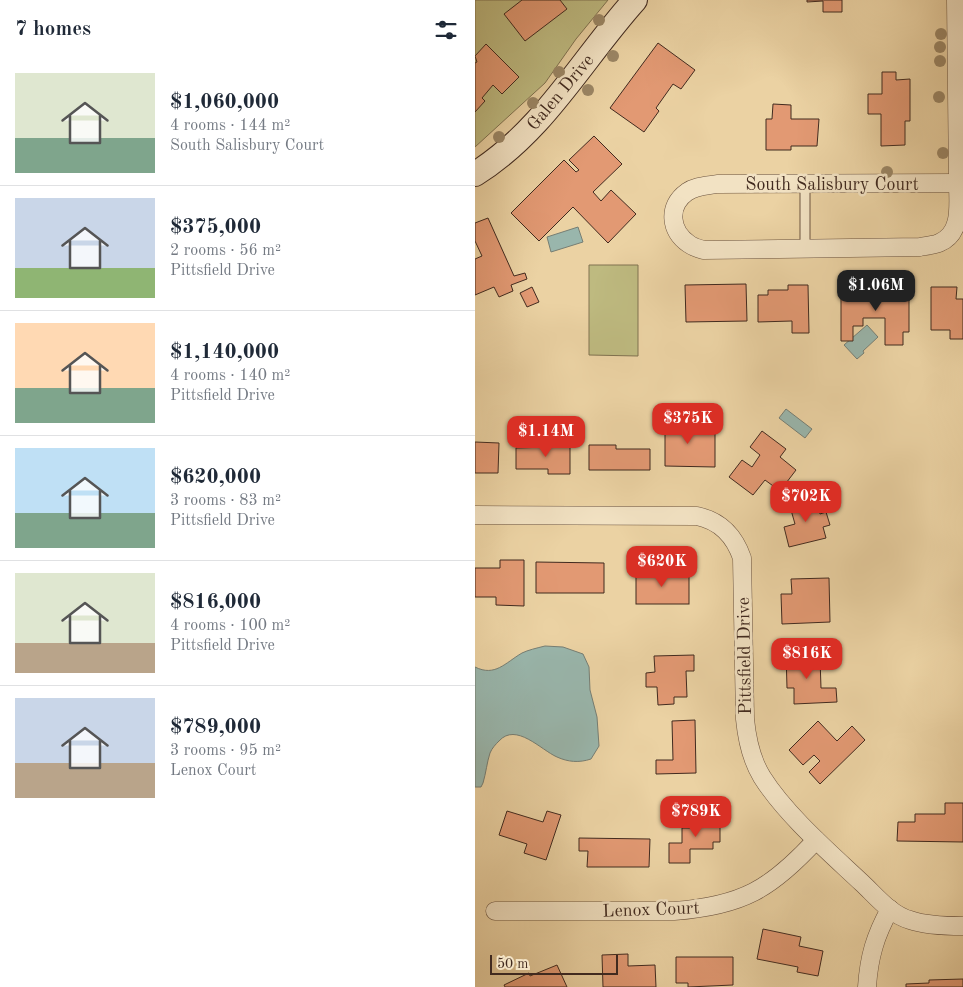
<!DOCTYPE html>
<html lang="en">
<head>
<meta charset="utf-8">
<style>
  :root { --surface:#fff; --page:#f6f6f7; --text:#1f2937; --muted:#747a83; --line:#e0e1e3; --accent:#d93025 }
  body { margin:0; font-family:"Old Standard TT",serif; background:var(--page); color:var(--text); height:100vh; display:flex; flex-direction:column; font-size:19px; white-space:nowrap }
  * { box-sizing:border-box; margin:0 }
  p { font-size:16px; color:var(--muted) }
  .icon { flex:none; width:28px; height:28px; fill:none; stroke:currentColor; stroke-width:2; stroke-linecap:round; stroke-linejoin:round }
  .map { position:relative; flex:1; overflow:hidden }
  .sheet { display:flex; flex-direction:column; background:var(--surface); width:475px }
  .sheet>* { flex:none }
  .scale { position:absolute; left:15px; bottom:12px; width:128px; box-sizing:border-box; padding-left:5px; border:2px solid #412a1f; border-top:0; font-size:14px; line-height:18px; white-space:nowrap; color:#412a1f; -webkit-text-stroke:4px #f2e2c3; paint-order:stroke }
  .price { position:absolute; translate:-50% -42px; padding:0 11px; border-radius:10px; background:var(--accent); color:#fff; font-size:16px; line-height:32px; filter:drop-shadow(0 1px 2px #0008) }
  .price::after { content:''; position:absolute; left:50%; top:30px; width:15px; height:11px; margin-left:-8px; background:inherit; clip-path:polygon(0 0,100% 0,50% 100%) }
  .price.current { background:#222; color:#fff }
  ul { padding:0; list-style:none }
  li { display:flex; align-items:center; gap:15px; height:125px; padding:0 15px }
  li+li { border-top:1px solid var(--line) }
  li span { display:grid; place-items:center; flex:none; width:140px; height:100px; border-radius:0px; color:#555 }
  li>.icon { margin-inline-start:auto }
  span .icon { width:60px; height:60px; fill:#fffc; stroke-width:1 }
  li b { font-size:21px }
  h2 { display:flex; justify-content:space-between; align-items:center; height:60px; padding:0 15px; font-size:21px }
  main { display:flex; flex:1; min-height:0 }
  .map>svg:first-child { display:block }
</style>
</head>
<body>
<main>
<section class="sheet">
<h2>7 homes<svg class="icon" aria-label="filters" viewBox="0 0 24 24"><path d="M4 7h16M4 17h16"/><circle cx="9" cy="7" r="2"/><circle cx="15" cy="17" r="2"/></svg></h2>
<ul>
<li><span style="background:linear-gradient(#dfe7d0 65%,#7fa58c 0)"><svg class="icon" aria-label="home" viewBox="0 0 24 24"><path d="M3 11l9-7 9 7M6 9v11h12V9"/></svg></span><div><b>$1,060,000</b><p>4 rooms · 144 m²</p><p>South Salisbury Court</p></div></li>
<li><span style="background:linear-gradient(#c9d6e8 70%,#8fb573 0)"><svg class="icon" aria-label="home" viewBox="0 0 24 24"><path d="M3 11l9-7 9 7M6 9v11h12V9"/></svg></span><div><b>$375,000</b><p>2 rooms · 56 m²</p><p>Pittsfield Drive</p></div></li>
<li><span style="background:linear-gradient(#ffd9b3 65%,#7fa58c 0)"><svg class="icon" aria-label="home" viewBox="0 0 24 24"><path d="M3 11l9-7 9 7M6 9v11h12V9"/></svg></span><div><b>$1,140,000</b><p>4 rooms · 140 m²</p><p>Pittsfield Drive</p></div></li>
<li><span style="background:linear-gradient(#bfe0f5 65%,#7fa58c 0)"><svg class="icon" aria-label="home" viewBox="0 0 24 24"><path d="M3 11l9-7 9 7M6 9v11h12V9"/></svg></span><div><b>$620,000</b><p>3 rooms · 83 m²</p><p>Pittsfield Drive</p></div></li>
<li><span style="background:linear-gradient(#dfe7d0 70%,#b9a48a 0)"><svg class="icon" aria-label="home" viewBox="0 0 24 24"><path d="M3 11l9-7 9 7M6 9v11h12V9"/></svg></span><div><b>$816,000</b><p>4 rooms · 100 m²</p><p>Pittsfield Drive</p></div></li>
<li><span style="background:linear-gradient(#c9d6e8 65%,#b9a48a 0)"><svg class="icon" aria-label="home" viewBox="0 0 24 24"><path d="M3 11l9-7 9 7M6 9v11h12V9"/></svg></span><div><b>$789,000</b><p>3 rooms · 95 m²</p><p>Lenox Court</p></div></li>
</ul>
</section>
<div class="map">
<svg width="488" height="987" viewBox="0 0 488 987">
  <rect width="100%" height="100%" fill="#ebd2a3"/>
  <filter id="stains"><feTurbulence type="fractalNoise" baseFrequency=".004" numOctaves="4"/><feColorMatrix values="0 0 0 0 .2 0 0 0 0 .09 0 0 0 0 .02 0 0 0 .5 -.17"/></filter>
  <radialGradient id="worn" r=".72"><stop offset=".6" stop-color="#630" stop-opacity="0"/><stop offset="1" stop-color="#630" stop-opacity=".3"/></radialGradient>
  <g fill="#beba80" stroke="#807250">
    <path d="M0,0H133L101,39L70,83L0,147Z"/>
    <path d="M114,265H163V356L114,355Z"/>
  </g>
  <g fill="#99b6ac" stroke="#767e74">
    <path d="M103,227L108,242L76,252L72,237Z"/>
    <path d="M392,325L403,337L388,351L389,353L382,359L369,345Z"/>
    <path d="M311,409L337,429L330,438L304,418Z"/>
    <path d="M70,646L88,647L108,654L114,667L115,690L122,717L124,746L116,759C104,763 93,762 82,757C66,750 41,722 24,741C21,744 17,748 15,753C12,762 11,773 8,783L6,787H0V667C20,677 30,663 47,653C53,650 62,648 70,646Z"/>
  </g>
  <g fill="#e29973" stroke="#412a1f">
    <path d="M47,0H85L92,9L50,41L29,14Z"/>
    <path d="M332,0H367V12H348V1L332,2Z"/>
    <path d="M183,43L220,70L206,89L198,84L181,108L184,111L169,132L135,108Z"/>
    <path d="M11,44L44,77L27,94L18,85L7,98L10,101L0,112V63L2,62L0,56Z"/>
    <path d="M407,72H421V80L435,79V121H430V145L406,146V114H393V94H407Z"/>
    <path d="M298,104L316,105V119H344L342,146H316V150H291V119H297Z"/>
    <path d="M119,136L147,164L118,192L126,201L136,190L161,214L133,243L98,207L64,241L36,213L89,160L101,172L104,170L94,160Z"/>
    <path d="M13,218L39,276L50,273L52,279L36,285L38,291L24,297L19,287L0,295V259L7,256L0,241V223Z"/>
    <path d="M271,284L272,321L211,322L210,285Z"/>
    <path d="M313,285H333L334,333H317V321L283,322V295H293V290H313Z"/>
    <path d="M57,287L64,302L52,307L45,293Z"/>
    <path d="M456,287H482L481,299H488V339H475V330H456Z"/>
    <path d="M366,288H388V290H434V332H428V345H410V318H388V326H378V341H366Z"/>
    <path d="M190,413H204V422H211V430H240V467L190,466Z"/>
    <path d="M287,431L311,449L305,457L321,470L305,491L290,480L278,495L254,477L267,460L277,467L285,455L275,447Z"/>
    <path d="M0,442L24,443L23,473H0Z"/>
    <path d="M73,442H95V474H73V469H41V448L73,447Z"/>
    <path d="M114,445H141V449H175V470H114Z"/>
    <path d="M341,497L345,514L351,512L355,525L348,527L351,538L314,547L309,527L320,524L314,503Z"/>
    <path d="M25,560H49V606L21,605V597H0V568H25Z"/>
    <path d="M61,562L129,563V593H61Z"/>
    <rect x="161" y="572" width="53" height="32"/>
    <path d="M354,578L355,622L307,624L306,594H317L316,579Z"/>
    <path d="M330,652L331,658H345L346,688H361L362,702L319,704V688H312L311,653Z"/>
    <path d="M219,655V671H211L212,697H199V704L183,705L182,687H171V673L180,672L179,656Z"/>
    <path d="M220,720L221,773L181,774V760H198L197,721Z"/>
    <path d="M343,721L362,741L377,726L390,740L345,784L334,772L345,761L339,755L328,765L314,750Z"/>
    <path d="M470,803H488V842L422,841L423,822H440V814H470Z"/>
    <path d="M32,811L68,822L72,811L86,815L71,860L49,853L52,844L24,835Z"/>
    <path d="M245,816V842H238V849H215V863H194V843H207V828H215V817Z"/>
    <path d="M104,838L175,839L174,867H112L113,851H104Z"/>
    <path d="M288,929L326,937L324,946L348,951L343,976L322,972L323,967L282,959Z"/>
    <path d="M153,954V966L180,965L181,987H128L127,955Z"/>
    <path d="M201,957H258V985L213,987V983H201Z"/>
    <path d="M82,965L92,987H30L29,985L54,973L55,976Z"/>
    <path d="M488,979V987H431V984L454,983V980Z"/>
  </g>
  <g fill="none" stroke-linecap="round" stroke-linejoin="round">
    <defs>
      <path id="lane" d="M330,184V249"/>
      <g id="street">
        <path d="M481,0L483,183"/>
        <path d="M483,183C483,204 488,233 464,243C459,245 451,246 445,247L228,250C223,248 218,247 214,244C195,231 192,206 212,192C221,186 231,186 242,184Z"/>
        <path d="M0,515L222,516C245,521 259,535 267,558L270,719C272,740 276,759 287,777C311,815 354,852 387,883C401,896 416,915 435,920C449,925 473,926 488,926"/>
        <path d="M20,911H199C267,906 296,889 341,840"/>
        <path d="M392,987C394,957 400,936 415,909"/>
      </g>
      <path id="secondary" d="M0,174C69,131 107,59 160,0"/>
    </defs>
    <use href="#lane" stroke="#6c5440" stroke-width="11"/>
    <use href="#street" stroke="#6c5440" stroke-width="19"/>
    <use href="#secondary" stroke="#412a1f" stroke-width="26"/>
    <use href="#lane" stroke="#f2e2c3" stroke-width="9"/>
    <use href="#street" stroke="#f2e2c3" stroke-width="18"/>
    <use href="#secondary" stroke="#f2e2c3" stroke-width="24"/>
  </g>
  <g fill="#9b8665">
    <circle cx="124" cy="20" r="6"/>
    <circle cx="466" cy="34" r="6"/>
    <circle cx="465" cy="47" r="6"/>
    <circle cx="138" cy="56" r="6"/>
    <circle cx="465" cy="61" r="6"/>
    <circle cx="84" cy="72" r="6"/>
    <circle cx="113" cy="90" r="6"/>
    <circle cx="464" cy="97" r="6"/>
    <circle cx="58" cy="103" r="6"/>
    <circle cx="24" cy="137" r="6"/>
    <circle cx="468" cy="153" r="6"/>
    <circle cx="412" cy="172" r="6"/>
  </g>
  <g text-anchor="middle" stroke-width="5" stroke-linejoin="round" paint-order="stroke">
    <g font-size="18" fill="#412a1f" stroke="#f2e2c3">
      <text transform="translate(85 92) rotate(-50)" y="6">Galen Drive</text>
      <text x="357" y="190">South Salisbury Court</text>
      <text transform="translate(269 656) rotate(-91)" y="6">Pittsfield Drive</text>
      <text transform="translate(176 909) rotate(-2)" y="6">Lenox Court</text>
    </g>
  </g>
  <rect width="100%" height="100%" filter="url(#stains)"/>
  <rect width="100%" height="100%" fill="url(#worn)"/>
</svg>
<div class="scale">50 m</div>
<b class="price current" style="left:401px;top:312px">$1.06M</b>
<b class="price" style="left:213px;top:445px">$375K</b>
<b class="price" style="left:71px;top:458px">$1.14M</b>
<b class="price" style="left:331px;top:523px">$702K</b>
<b class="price" style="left:187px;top:588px">$620K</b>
<b class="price" style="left:332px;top:680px">$816K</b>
<b class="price" style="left:221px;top:838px">$789K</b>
</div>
</main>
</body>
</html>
